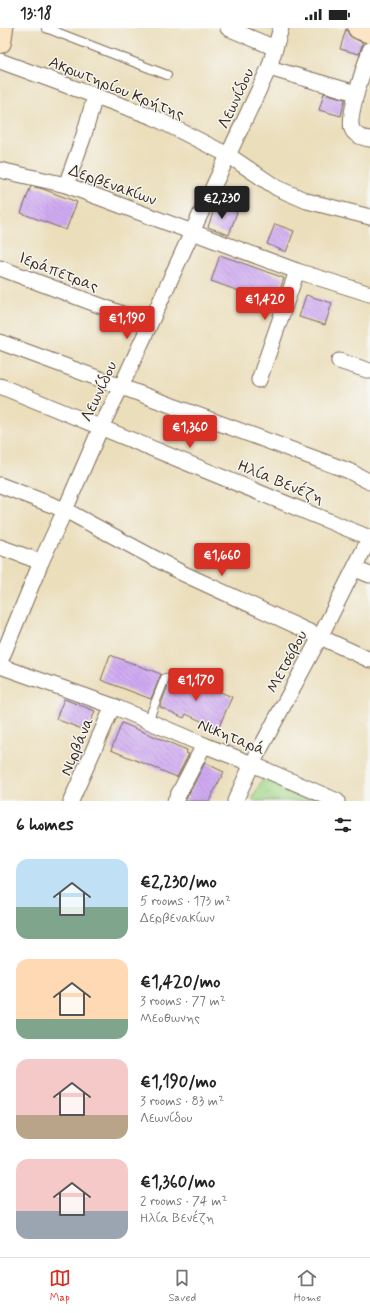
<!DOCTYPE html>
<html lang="en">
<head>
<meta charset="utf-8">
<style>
  :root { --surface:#fff; --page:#f2f2f2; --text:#222; --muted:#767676; --line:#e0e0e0; --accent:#d93025 }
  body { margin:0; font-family:Mynerve,sans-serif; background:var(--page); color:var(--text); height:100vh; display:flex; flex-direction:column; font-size:15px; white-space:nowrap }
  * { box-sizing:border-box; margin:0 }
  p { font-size:13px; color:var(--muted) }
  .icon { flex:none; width:22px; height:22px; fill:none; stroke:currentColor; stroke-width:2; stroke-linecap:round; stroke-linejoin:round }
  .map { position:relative; height:773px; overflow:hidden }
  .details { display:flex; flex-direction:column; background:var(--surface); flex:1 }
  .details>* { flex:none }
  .price { position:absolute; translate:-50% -34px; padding:0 9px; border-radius:4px; background:var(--accent); color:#fff; font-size:13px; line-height:26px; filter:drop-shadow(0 1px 2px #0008) }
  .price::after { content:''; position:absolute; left:50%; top:24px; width:12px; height:9px; margin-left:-6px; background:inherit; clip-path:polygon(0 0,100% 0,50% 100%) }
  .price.selected { background:#222; color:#fff }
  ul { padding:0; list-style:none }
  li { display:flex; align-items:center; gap:12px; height:100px; padding:0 16px }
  li span { display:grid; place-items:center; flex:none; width:112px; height:80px; border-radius:12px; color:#555 }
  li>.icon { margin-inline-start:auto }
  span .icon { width:48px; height:48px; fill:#fffc; stroke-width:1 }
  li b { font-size:17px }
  h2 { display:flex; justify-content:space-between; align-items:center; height:48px; padding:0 16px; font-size:17px }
  .status { display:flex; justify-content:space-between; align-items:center; height:28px; padding:0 20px; background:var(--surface); direction:ltr }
  .status svg { height:11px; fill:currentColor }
  .tab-bar { display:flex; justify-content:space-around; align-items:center; height:56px; border-top:1px solid var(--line); background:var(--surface); font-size:11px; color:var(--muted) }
  .tab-bar a { display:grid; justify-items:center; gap:2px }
  .tab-bar .selected { color:var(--accent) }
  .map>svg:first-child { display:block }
</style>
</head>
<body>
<div class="status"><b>13:18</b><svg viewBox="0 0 49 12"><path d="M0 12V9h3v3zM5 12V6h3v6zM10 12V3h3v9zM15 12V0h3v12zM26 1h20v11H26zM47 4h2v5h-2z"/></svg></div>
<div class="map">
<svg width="370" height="773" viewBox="0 0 370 773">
  <defs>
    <pattern id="grass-tufts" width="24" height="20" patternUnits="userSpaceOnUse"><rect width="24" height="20" fill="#a1d687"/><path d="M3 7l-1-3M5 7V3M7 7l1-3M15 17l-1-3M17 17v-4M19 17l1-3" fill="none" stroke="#8cb874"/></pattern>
    <pattern id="building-back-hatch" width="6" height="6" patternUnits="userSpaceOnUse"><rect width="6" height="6" fill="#d0aaf3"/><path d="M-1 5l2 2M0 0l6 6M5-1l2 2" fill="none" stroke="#aa8bc4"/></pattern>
  </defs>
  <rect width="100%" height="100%" fill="#f6f6f2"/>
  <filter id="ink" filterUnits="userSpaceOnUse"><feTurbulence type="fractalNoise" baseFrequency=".025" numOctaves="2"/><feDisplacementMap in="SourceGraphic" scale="8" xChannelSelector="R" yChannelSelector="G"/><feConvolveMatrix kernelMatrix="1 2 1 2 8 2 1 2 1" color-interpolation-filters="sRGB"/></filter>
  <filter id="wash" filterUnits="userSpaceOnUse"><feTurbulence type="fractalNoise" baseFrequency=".012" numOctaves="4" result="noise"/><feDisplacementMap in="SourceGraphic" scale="16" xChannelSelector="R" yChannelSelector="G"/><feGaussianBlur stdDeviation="0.9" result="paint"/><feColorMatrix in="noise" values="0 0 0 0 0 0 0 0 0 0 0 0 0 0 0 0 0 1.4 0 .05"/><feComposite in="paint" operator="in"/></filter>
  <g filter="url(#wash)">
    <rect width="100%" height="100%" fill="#ebdebb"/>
    <path fill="url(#grass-tufts)" stroke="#6e8052" d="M264,747L323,773H252Z"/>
    <g id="blocks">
      <g fill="url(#building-back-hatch)">
        <path d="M346,1L350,8L363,15L359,26L340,21Z"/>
        <path d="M324,65L345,71L341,88L319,82Z"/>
        <path d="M31,158L43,161L77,174L66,202L21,185Z"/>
        <path d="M216,176L237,184L229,207L208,199Z"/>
        <path d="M275,196L294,203L286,224L267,216Z"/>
        <path d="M220,227L284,250L275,276L211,253Z"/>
        <path d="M306,267L332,275L325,297L299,289Z"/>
        <path d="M110,627L161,646L151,671L101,652Z"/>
        <path d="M170,647L198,659L200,655L232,669L218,701L186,686L184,690L160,679L170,652Z"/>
        <path d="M64,671L95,683L87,703L56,691Z"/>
        <path d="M122,695L187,722L186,725L189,726L177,749L111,722Z"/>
        <path d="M205,735L224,744L209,773H185Z"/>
      </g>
    </g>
  </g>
  <g filter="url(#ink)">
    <use href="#blocks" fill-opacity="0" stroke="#796955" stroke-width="1"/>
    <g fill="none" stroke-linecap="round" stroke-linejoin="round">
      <defs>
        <g id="lane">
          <path d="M46,0L167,47"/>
          <path d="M148,693L165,650"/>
        </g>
        <g id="street">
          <path d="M228,0L275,20"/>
          <path d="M370,22C365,37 347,88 352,101C355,108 363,110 370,111"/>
          <path d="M0,33L153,89L228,127L277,160L307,173L370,189"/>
          <path d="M269,40L356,65"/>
          <path d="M0,142L66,157L297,243L370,266"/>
          <path d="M66,157L83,110L95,68"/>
          <path d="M0,240L149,296"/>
          <path d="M0,314L349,443L370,454"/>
          <path d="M339,333L370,343"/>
          <path d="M259,352L297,243"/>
          <path d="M0,358L370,510"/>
          <path d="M0,457L65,482L182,545L370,632"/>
          <path d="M0,519L41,534"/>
          <path d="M355,541L370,547"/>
          <path d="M0,634L41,534L65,482L101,399L121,359L192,204L269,40L281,0"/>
          <path d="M0,638L113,678L204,717L252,736L337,773"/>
          <path d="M71,773L113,678"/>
          <path d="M175,773L204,717"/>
          <path d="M235,773L252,736L320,609L370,509"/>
        </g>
        <g id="secondary">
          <path d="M359,0L370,4"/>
          <path d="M0,14L2,0"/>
        </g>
      </defs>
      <use href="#lane" stroke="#796955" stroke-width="10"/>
      <use href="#street" stroke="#796955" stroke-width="17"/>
      <use href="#secondary" stroke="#796955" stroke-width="24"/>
      <use href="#lane" stroke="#fff" stroke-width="8"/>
      <use href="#street" stroke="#fff" stroke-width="15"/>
      <use href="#secondary" stroke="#fce5c4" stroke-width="22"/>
    </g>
  </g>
  <g text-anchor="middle" stroke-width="3" stroke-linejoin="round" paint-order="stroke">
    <g font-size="16" fill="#3b2a1e" stroke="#f6f6f2">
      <text transform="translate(117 59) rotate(22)" y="6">Ακρωτηρίου Κρήτης</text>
      <text transform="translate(235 70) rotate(-65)" y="6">Λεωνίδου</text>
      <text transform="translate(113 156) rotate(20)" y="6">Δερβενακίων</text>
      <text transform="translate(59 243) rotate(21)" y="6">Ιεράπετρας</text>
      <text transform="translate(98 363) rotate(-65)" y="6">Λεωνίδου</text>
      <text transform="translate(281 453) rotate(22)" y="6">Ηλία Βενέζη</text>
      <text transform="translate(286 633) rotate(-62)" y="6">Μετσόβου</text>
      <text transform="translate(232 708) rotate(22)" y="6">Νικηταρά</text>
      <text transform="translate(76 718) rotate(-67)" y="6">Νιρβάνα</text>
    </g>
  </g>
</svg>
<b class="price selected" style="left:222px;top:192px">€2,230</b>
<b class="price" style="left:265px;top:293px">€1,420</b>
<b class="price" style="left:127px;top:312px">€1,190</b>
<b class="price" style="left:190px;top:421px">€1,360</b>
<b class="price" style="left:222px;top:549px">€1,660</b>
<b class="price" style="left:196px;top:674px">€1,170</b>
</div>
<section class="details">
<h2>6 homes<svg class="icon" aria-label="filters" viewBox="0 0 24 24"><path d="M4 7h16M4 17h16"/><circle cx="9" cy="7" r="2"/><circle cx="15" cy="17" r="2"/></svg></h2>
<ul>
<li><span style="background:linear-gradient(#bfe0f5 60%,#7fa58c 0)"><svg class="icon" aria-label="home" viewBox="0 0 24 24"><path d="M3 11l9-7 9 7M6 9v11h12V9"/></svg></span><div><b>€2,230/mo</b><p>5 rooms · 173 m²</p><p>Δερβενακίων</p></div></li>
<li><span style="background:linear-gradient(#ffd9b3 75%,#7fa58c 0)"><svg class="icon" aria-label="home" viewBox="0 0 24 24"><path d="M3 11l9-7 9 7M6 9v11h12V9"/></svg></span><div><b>€1,420/mo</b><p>3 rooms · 77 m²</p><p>Μεοθωνης</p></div></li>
<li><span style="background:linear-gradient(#f6c9c9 70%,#b9a48a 0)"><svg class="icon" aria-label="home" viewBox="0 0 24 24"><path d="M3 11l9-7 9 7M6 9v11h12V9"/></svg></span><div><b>€1,190/mo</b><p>3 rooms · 83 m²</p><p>Λεωνίδου</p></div></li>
<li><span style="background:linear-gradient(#f6c9c9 65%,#9aa5b1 0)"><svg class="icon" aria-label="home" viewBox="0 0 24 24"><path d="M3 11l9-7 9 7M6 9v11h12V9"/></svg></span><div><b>€1,360/mo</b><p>2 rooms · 74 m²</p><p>Ηλία Βενέζη</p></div></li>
</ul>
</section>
<nav class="tab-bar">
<a class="selected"><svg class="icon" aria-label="map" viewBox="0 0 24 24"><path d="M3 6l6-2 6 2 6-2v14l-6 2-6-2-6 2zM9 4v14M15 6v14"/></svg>Map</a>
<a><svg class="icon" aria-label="saved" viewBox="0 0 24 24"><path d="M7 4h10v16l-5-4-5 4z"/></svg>Saved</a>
<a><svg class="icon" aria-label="home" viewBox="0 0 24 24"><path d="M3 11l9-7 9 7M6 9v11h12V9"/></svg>Home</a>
</nav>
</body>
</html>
